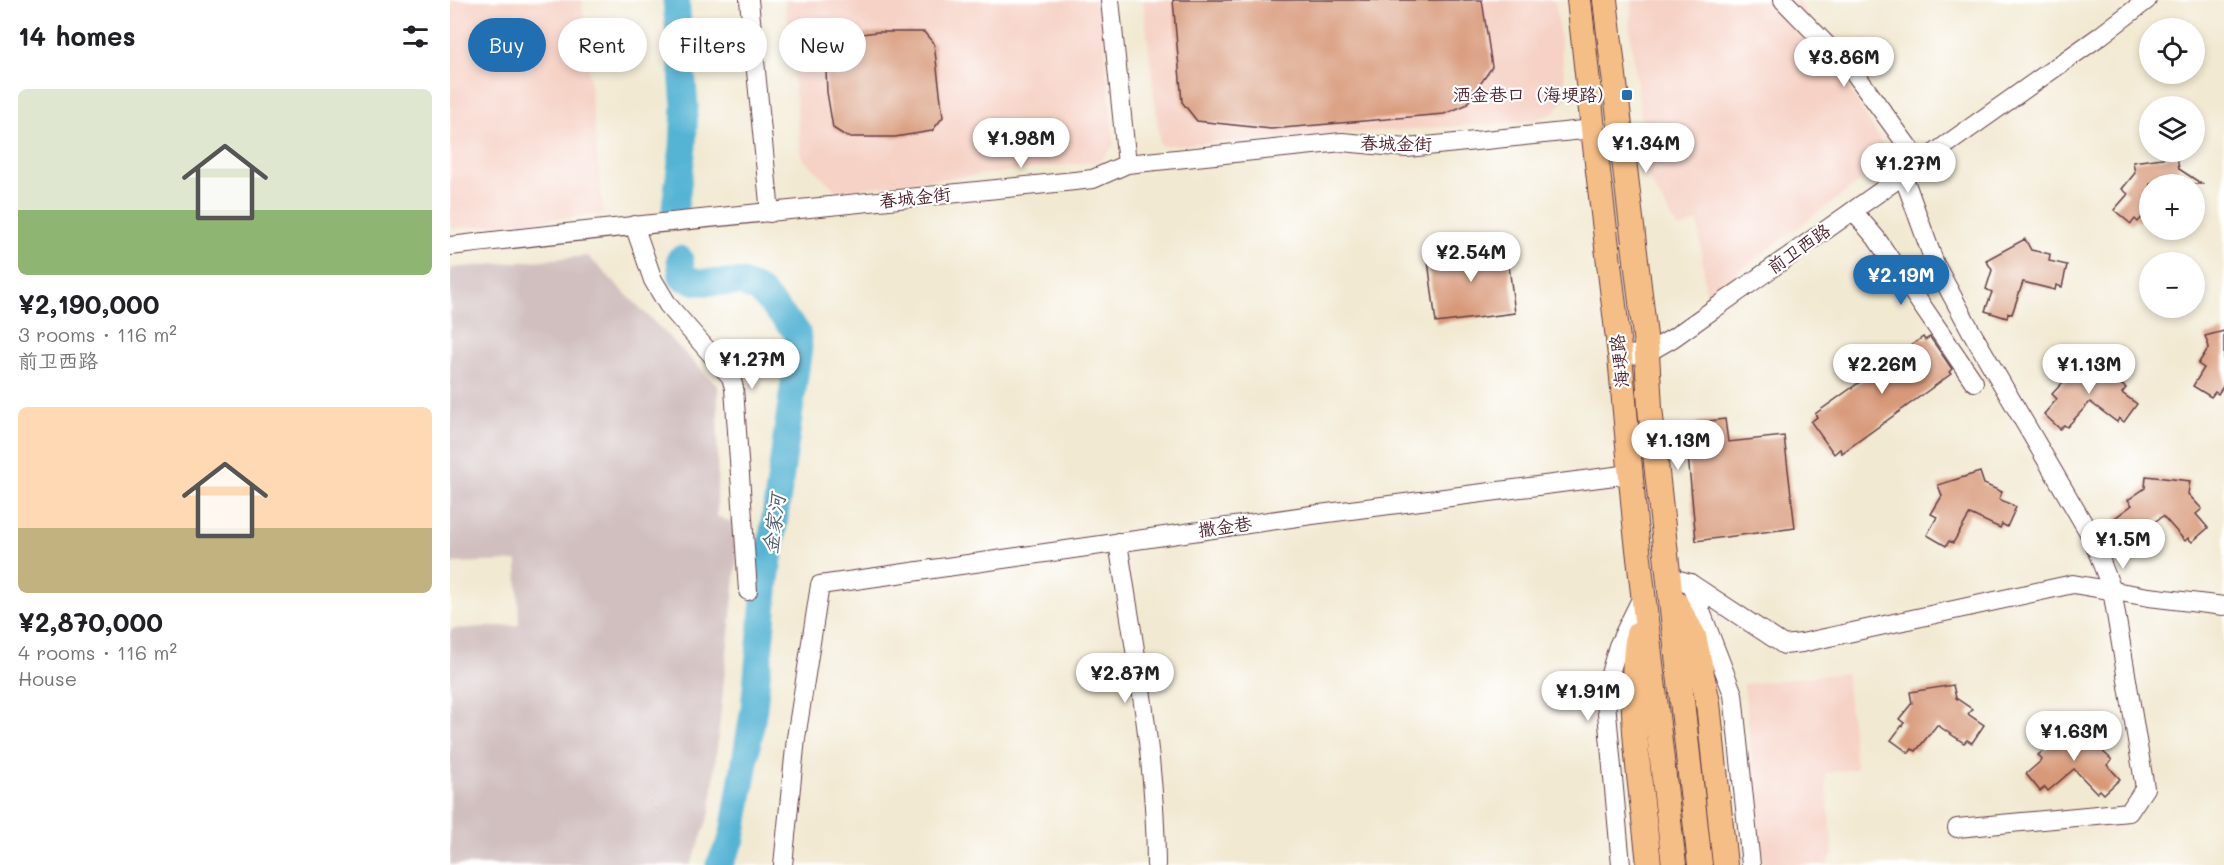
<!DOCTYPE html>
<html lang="en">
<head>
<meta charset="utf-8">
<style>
  :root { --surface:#fff; --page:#f6f6f6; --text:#202124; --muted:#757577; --accent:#1f6fb2 }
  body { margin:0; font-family:Mali,"LXGW WenKai TC",sans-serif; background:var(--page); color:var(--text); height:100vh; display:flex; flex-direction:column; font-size:22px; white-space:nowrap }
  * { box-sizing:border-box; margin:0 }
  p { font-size:20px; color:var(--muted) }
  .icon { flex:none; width:33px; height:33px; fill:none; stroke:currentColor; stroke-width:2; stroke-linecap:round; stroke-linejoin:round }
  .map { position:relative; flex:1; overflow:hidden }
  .drawer { display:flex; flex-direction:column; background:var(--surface); width:450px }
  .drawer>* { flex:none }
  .hud { position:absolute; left:18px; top:18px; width:570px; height:54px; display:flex; gap:12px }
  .fabs { position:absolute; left:1689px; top:18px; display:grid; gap:12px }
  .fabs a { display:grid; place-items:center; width:66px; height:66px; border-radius:50%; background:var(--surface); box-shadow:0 3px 9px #0003; font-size:30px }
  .price { position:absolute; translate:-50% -51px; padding:0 14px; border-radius:21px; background:#fff; color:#222; font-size:20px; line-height:39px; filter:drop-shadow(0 2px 3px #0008) }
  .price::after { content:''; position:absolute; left:50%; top:36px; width:18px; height:14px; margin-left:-9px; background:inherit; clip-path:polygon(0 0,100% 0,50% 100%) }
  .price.active { background:var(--accent); color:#fff }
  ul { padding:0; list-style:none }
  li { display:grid; align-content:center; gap:12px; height:318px; padding:0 18px }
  li span { display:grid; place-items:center; height:186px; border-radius:9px; color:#555 }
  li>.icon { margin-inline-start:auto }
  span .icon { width:108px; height:108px; fill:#fffc; stroke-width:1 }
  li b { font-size:26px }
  h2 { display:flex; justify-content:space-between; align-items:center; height:72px; padding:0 18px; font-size:26px }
  .pill { padding:0 21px; border-radius:27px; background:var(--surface); box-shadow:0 3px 9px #0003; font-size:21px; line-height:54px }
  .pill.active { background:var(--accent); color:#fff }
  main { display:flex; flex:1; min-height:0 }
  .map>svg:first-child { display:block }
</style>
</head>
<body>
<main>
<section class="drawer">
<h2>14 homes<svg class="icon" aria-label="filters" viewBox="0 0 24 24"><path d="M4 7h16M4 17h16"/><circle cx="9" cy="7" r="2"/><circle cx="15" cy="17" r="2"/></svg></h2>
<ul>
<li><span style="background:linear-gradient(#dfe7d0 65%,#8fb573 0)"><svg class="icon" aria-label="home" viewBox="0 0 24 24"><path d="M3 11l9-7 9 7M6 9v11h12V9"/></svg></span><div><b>¥2,190,000</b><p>3 rooms · 116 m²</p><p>前卫西路</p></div></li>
<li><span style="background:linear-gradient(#ffd9b3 65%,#c2b280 0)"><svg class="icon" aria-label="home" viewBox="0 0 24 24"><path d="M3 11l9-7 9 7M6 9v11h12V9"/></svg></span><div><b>¥2,870,000</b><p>4 rooms · 116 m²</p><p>House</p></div></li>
</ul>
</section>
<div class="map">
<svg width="1774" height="865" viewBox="0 0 1774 865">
  <rect width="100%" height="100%" fill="#fff"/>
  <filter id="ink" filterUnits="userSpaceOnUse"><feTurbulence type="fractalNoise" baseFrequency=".0167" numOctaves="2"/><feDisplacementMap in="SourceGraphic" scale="12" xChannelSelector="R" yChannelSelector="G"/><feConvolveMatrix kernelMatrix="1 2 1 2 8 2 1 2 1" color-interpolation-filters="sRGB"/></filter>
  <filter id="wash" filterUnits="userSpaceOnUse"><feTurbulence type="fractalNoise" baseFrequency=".008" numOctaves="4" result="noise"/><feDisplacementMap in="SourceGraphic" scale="24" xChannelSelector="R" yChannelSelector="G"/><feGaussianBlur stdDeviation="1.35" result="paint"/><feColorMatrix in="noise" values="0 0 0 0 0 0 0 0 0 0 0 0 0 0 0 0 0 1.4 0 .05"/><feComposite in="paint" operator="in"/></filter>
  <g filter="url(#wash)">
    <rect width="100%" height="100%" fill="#f2e9d2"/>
    <g fill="#f6d1c5">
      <path d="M0,0H132L153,214L0,229Z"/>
      <path d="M335,0H650L664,145L651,161L387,191L352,158Z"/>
      <path d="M693,0H1105L1117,96L1104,113L1082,121L710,146Z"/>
      <path d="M1183,0H1348L1434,147L1421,173L1256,296L1248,221L1228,229L1199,179L1179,24Z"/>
      <path d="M1396,673L1406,769L1375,773L1383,854L1377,865H1313L1294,684Z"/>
    </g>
    <path fill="#d1bfbf" d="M138,256L268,386L267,516L283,523L287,558L260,813L241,865H0V629L69,625L67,561L0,563V268Z"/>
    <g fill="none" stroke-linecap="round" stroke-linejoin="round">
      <g stroke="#55b4d4" stroke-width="27">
        <path d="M225,207L233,147L235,106L226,0"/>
        <path d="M230,259L232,277L248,282L292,283L309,290L347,332L349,347L316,580L304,708L282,839L269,865"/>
      </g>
    </g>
    <g id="blocks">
      <g fill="#d89979">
        <path d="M723,0H1032L1042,67L1016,105L994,114L821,129L747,121L732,102Z"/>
        <path d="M427,32H474L484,44L493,117L482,131L445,137H397L383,128L377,92L375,50L388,37Z"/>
        <path d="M1727,156L1729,169L1752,184H1700V208L1688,222L1685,219L1681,224L1664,210L1678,194L1672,189L1685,173L1683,162Z"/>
        <path d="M1575,239L1581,250L1600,254L1599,261L1617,265L1612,287L1606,285L1605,290L1573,282L1562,314L1558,313L1557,318L1535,311L1542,292L1536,289L1542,270L1536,260Z"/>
        <path d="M1056,243L1065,313L986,323L977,253Z"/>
        <path d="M1774,331V385L1768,394L1765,392L1761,397L1743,386L1754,368L1748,364L1759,347L1755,336Z"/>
        <path d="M1473,337L1475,340L1480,337L1502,369L1499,372L1501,374L1392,453L1390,449L1384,454L1361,422L1367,417L1365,414Z"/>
        <path d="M1659,363L1660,376L1676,388L1672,393L1687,404L1674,422L1669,418L1667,422L1640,402L1617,427L1614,425L1610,429L1594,414L1607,399L1602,394L1616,379L1615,368Z"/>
        <path d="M1275,419L1278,442L1334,436L1345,528L1246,541L1236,434L1242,426L1249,422Z"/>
        <path d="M1530,472L1534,484L1552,492L1549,499L1566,507L1557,527L1552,524L1550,528L1520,514L1503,543L1499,541L1496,546L1477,535L1487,517L1481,514L1492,496L1488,485Z"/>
        <path d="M1696,476L1740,481L1738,494L1752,509L1746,514L1758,528L1742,542L1738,538L1735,541L1713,516L1685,535L1683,532L1678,535L1665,518L1682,505L1678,500L1695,488Z"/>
        <path d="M1503,685L1506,698L1522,709L1518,714L1534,725L1522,743L1517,740L1514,743L1487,725L1466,751L1462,749L1459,753L1441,740L1454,723L1449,719L1462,703L1460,692Z"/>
        <path d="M1605,731L1649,733L1648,747L1662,760L1657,765L1670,779L1654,794L1650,790L1647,793L1624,769L1598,791L1595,787L1590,791L1576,774L1592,760L1588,755L1604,743Z"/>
      </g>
    </g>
  </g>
  <g filter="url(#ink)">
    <use href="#blocks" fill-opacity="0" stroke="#633d44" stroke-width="1.5"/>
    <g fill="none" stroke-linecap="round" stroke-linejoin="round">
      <defs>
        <g id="minor">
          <path d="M299,0L320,213"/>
          <path d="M660,0L677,164"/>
          <path d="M1333,0L1406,75L1470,163"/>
          <path d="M1453,175L1485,264L1521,331L1642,538L1662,590L1695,788L1679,812L1507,828"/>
          <path d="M1403,211L1426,238L1524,382"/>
          <path d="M184,225L203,280L218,305L281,377L284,388L298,591"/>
          <path d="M0,246C214,221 429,202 643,179L677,164L892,142L957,148L1143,129"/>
          <path d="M1170,356L1197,353L1223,338L1650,36L1697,0"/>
          <path d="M668,542C684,649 706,756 706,865"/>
          <path d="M1218,577L1240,583L1334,645L1352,643L1623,584L1699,597L1774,606"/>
          <path d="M1240,583L1283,694L1301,865"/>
          <path d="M333,865L346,738L370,585L862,515L1180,474"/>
          <path d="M1171,865L1155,691L1168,646L1194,593"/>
        </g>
        <g id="major">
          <path d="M1129,0L1143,129L1170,356L1185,523L1224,865"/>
          <path d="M1155,0L1197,353L1200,408L1250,865"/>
          <path d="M1225,602L1244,636L1258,703L1275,865"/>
          <path d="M1188,634C1176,710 1192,789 1199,865"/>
        </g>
      </defs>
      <use href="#minor" stroke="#633d44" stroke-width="20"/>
      <use href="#major" stroke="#633d44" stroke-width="26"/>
      <use href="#minor" stroke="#fff" stroke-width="18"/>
      <use href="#major" stroke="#f6be87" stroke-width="24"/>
    </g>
  </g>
  <rect fill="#1f6fb2" stroke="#fff" stroke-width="2" x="1171" y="89" width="12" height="12" rx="3"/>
  <g text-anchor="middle" stroke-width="4.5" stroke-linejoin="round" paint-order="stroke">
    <g font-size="18" fill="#4a1f2b" stroke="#fff" text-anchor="end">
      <text x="1165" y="101">洒金巷口（海埂路）</text>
    </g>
    <g font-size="18" fill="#4a1f2b" stroke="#fff">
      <text transform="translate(946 144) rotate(1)" y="6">春城金街</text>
      <text transform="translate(465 198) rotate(-6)" y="6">春城金街</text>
      <text transform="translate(1349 249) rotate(-35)" y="6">前卫西路</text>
      <text transform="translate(1170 361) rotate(-96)" y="6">海埂路</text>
      <text transform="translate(775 527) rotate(-8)" y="6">撒金巷</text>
    </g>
    <g font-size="20" font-style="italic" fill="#4e5b6f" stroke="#fff">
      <text transform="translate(324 524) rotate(-82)" y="7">金家河</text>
    </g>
  </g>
</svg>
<div class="fabs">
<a><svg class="icon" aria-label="locate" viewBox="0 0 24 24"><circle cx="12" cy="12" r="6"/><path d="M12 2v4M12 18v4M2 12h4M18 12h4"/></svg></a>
<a><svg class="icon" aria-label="layers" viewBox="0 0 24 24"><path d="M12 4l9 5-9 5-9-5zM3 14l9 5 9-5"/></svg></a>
<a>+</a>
<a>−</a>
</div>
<b class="price" style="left:1394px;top:88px">¥3.86M</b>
<b class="price" style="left:571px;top:169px">¥1.98M</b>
<b class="price" style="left:1196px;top:174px">¥1.34M</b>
<b class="price" style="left:1458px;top:194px">¥1.27M</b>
<b class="price" style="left:1021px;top:283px">¥2.54M</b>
<b class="price active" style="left:1451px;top:306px">¥2.19M</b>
<b class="price" style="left:302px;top:390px">¥1.27M</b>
<b class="price" style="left:1432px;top:395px">¥2.26M</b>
<b class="price" style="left:1639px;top:395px">¥1.13M</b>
<b class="price" style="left:1228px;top:471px">¥1.13M</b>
<b class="price" style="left:1673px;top:570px">¥1.5M</b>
<b class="price" style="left:675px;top:704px">¥2.87M</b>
<b class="price" style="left:1138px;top:722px">¥1.91M</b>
<b class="price" style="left:1624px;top:762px">¥1.63M</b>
<div class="hud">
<a class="pill active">Buy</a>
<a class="pill">Rent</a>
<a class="pill">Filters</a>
<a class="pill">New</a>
</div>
</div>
</main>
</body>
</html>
